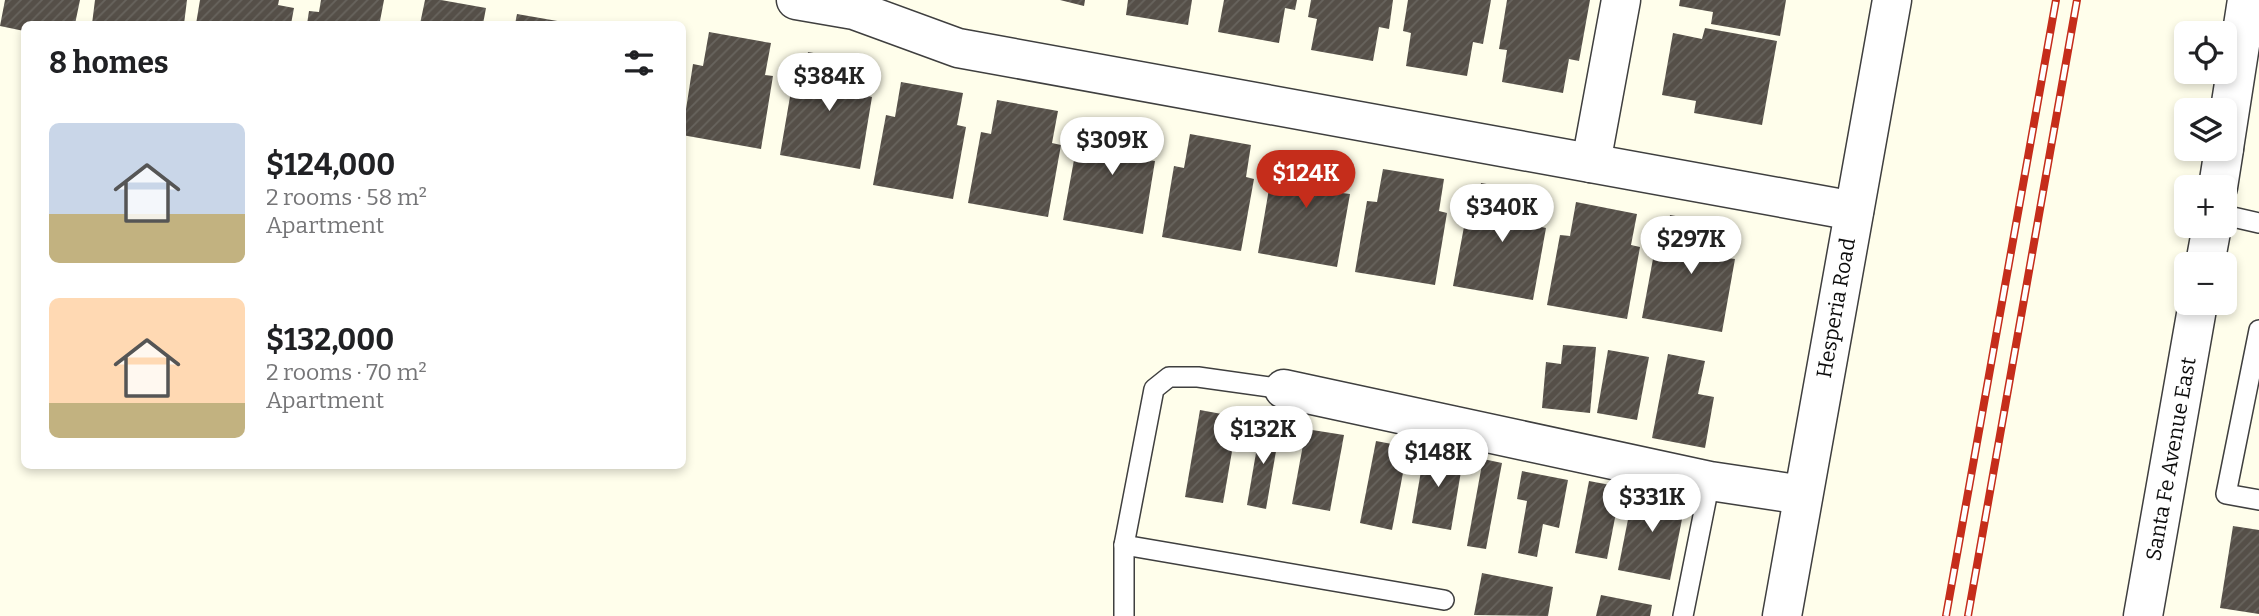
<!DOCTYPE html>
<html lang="en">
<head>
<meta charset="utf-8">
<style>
  :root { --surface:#fff; --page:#f6f6f6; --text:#202124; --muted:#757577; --accent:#c52d1b }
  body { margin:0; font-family:Bitter,serif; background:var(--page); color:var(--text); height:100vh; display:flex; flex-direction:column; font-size:26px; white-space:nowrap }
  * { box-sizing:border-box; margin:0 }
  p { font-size:23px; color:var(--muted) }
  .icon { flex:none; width:38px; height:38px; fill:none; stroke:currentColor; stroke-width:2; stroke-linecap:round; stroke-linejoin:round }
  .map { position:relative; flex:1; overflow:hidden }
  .panel { position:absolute; left:21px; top:21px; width:665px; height:448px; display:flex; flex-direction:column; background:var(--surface); border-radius:10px; box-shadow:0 4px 10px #0003 }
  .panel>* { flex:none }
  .buttons { position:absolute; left:2174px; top:21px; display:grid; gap:14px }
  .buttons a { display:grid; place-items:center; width:63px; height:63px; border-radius:10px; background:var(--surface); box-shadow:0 4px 10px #0003; font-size:35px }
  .price { position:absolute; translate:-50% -60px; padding:0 16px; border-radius:24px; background:#fff; color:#222; font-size:23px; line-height:46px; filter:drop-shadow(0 2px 4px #0008) }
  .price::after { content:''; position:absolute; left:50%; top:42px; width:21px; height:16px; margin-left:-10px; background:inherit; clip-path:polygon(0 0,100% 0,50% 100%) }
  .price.on { background:var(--accent); color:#fff }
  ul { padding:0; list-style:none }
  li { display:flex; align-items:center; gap:21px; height:175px; padding:0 28px }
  li span { display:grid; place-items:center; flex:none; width:196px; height:140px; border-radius:10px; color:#555 }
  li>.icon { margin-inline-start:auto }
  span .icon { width:84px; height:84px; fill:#fffc; stroke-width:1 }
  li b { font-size:30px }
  h2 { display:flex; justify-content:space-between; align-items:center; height:84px; padding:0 28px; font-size:30px }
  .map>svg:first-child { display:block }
</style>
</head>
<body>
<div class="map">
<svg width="2259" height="616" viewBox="0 0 2259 616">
  <defs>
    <pattern id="building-hatch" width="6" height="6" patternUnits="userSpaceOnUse" patternTransform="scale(1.75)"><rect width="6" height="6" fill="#554f48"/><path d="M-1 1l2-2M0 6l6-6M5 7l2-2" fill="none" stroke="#68645e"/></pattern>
  </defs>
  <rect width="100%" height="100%" fill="#fffeeb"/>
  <g fill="url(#building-hatch)">
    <path d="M5,0H80L75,24H24V31L0,26Z"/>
    <path d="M95,0H187L184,24H92Z"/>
    <path d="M200,0H279L278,5L294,8L291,24H196Z"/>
    <path d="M321,0H384L380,21L393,24H307L309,11L319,12Z"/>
    <path d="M425,0H441L486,8L483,24H420Z"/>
    <path d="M1060,0H1085L1084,6Z"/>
    <path d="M1128,0H1192L1188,25L1126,15Z"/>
    <path d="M1224,0H1297L1295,10L1285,8L1279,43L1218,32Z"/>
    <path d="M1311,0H1393L1389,29L1379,27L1373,61L1311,50L1317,19L1308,17Z"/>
    <path d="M1408,0H1491L1483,44L1473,42L1467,76L1406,66L1411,33L1403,31Z"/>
    <path d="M1507,0H1590L1579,61L1569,59L1563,93L1502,82L1507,50L1499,49Z"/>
    <path d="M1680,0H1786L1780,36L1711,24L1713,12L1679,6Z"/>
    <path d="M517,14L569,23V24H515Z"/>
    <path d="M1705,28L1777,41L1762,125L1694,113L1696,101L1662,95L1673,33L1702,39Z"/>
    <path d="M709,32L771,43L765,75L773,76L761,149L682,135L693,64L703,66Z"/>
    <path d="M808,52L869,63L864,95L872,97L860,169L780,155L792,85L802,86Z"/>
    <path d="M901,82L963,93L957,125L966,127L953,199L873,185L886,115L895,117Z"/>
    <path d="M997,100L1058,111L1052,143L1061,145L1048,217L968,203L981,132L991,134Z"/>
    <path d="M1091,117L1153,128L1147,160L1155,161L1143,234L1063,220L1076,149L1085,151Z"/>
    <path d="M1190,134L1251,145L1246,177L1254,179L1241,251L1162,237L1174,166L1184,168Z"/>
    <path d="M1286,150L1347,161L1342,193L1350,194L1337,267L1258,253L1270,183L1280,184Z"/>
    <path d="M1383,169L1444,179L1439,211L1447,213L1435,285L1355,272L1367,201L1377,202Z"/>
    <path d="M1481,183L1543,194L1537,226L1546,228L1533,300L1453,286L1466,216L1475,217Z"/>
    <path d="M1576,202L1637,214L1631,245L1640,247L1627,319L1547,305L1560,235L1570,236Z"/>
    <path d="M1670,215L1732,226L1726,258L1735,259L1722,332L1642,318L1655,248L1664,249Z"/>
    <path d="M1563,345L1596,347L1590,413L1542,408L1546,362L1561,364Z"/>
    <path d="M1608,350L1649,357L1637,420L1597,413Z"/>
    <path d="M1668,354L1705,361L1698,394L1714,397L1705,448L1652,438Z"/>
    <path d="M1200,410L1238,417L1223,503L1185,497Z"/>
    <path d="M1261,424L1280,428L1266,509L1247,505Z"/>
    <path d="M1306,429L1344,435L1330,511L1292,504Z"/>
    <path d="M1376,441L1408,447L1392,530L1360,523Z"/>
    <path d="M1425,448L1464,454L1451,530L1412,523Z"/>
    <path d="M1483,459L1502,463L1486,549L1467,546Z"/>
    <path d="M1522,471L1568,480L1559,528L1543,524L1537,557L1518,553L1527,501L1517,499Z"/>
    <path d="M1589,481L1621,487L1607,559L1575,553Z"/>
    <path d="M1634,489L1686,499L1670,580L1618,570Z"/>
    <path d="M2233,526L2259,530V614L2220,608Z"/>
    <path d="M1482,573L1553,587L1548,616L1474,615Z"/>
    <path d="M1601,595L1652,605L1650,616H1596Z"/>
  </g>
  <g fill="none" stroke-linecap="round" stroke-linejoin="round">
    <defs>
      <g id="service">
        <path d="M2224,215L2259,223"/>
        <path d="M2259,330L2226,494L2259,500"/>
        <path d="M1124,545L1444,600"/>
        <path d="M1124,616V545L1154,389L1169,377H1198L1284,389"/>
        <path d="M1683,616L1710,481"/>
      </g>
      <g id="minor">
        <path d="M796,0L854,10L958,48L1854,211"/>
        <path d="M1591,163L1621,0"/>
        <path d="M1284,389L1710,481L1803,495"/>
      </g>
      <g id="tertiary">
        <path d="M2224,148L2247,0"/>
        <path d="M2218,187L2224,149"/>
        <path d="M2205,264L2212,226"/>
        <path d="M1782,616L1892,0"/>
        <path d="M2143,616L2198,303"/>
      </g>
    </defs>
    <use href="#service" stroke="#3f3f3f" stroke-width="22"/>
    <use href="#minor" stroke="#3f3f3f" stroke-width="41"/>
    <use href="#tertiary" stroke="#3f3f3f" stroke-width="41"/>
    <use href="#service" stroke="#fff" stroke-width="19"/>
    <use href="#minor" stroke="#fff" stroke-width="38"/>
    <use href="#tertiary" stroke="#fff" stroke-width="38"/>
    <defs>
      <g id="rail">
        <path d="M1946,616L2056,0"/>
        <path d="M1968,616L2077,0"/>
      </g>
    </defs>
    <use href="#rail" stroke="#c52d1b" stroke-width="8"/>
    <use href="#rail" stroke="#fff" stroke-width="5" stroke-dasharray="16" stroke-linecap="butt"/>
  </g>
  <g text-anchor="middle" stroke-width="7" stroke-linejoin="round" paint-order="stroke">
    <g font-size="21" fill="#0c0c0c" stroke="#fff">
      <text transform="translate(1836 308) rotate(-80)" y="7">Hesperia Road</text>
      <text transform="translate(2171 459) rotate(-80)" y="7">Santa Fe Avenue East</text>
    </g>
  </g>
</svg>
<div class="buttons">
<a><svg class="icon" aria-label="locate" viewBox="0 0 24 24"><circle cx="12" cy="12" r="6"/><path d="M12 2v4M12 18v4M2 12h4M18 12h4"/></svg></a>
<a><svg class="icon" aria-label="layers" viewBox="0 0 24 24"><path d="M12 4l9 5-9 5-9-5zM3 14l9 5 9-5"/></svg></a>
<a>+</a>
<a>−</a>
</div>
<b class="price" style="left:829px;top:113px">$384K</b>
<b class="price" style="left:1112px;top:177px">$309K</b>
<b class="price on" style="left:1306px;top:210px">$124K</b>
<b class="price" style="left:1502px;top:244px">$340K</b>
<b class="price" style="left:1691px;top:276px">$297K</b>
<b class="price" style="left:1263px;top:466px">$132K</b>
<b class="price" style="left:1438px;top:489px">$148K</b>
<b class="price" style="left:1652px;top:534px">$331K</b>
<section class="panel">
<h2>8 homes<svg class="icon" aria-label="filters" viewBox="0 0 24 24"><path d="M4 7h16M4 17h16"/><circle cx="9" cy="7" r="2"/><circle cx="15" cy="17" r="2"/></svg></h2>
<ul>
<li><span style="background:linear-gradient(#c9d6e8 65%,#c2b280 0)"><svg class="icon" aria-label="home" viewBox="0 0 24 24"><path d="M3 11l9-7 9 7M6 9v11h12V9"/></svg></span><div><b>$124,000</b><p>2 rooms · 58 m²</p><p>Apartment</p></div></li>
<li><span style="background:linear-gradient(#ffd9b3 75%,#c2b280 0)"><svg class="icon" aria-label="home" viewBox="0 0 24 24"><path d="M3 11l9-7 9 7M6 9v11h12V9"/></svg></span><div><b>$132,000</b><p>2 rooms · 70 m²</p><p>Apartment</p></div></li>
</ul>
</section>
</div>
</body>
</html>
